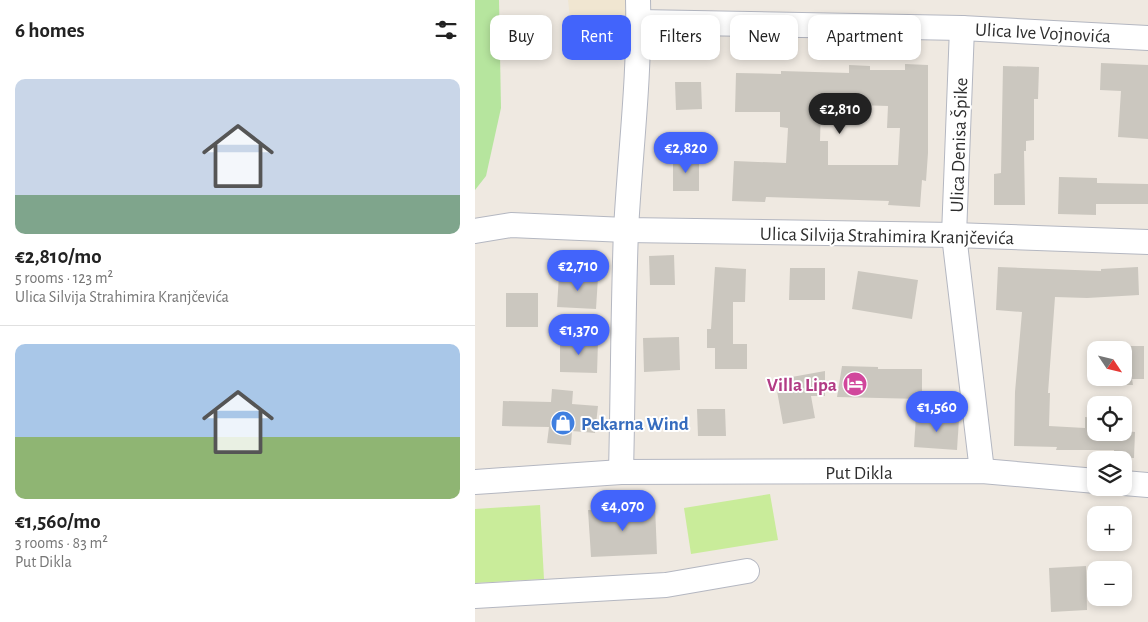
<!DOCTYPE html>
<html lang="en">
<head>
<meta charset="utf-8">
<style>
  :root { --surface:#fff; --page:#f6f6f6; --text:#222; --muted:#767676; --line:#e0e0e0; --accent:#4264fb }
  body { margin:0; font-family:"Alegreya Sans",sans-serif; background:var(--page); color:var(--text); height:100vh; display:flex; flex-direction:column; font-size:19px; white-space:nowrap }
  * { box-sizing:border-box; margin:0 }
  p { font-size:16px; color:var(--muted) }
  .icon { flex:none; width:28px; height:28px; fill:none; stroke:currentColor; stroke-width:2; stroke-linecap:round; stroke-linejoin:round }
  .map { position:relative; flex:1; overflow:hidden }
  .drawer { display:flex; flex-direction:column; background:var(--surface); width:475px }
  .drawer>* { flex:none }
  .guide { position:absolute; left:15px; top:15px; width:475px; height:45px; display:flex; gap:10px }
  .needle { width:32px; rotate:125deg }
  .tools { position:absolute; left:612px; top:341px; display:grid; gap:10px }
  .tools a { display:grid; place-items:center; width:45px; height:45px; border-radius:10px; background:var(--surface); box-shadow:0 2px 8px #0003; font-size:25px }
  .price { position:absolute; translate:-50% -42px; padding:0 11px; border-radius:18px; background:var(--accent); color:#fff; font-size:16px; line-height:32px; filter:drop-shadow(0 1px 2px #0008) }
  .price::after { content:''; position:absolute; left:50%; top:30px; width:15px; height:11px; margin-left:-8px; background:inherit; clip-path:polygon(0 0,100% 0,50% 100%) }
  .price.current { background:#222; color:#fff }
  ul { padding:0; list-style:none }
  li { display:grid; align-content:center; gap:10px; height:265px; padding:0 15px }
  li+li { border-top:1px solid var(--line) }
  li span { display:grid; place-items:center; height:155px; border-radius:10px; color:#555 }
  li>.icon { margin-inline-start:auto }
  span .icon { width:90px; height:90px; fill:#fffc; stroke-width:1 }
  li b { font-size:21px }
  h2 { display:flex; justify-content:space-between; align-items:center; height:60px; padding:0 15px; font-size:21px }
  .chip { padding:0 18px; border-radius:10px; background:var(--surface); box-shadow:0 2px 8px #0003; font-size:18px; line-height:45px }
  .chip.current { background:var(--accent); color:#fff }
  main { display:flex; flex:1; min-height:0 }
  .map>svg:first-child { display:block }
</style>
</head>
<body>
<main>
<section class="drawer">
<h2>6 homes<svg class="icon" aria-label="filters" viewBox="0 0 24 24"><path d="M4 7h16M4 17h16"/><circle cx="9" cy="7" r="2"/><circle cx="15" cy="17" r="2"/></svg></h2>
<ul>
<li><span style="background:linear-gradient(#c9d6e8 75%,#7fa58c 0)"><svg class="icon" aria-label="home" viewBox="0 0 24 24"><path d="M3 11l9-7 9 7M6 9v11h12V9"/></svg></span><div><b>€2,810/mo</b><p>5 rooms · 123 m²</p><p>Ulica Silvija Strahimira Kranjčevića</p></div></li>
<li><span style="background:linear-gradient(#a9c7e8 60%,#8fb573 0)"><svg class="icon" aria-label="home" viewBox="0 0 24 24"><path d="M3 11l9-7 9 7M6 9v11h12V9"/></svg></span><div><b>€1,560/mo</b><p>3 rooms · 83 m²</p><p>Put Dikla</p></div></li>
</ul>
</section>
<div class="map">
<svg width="673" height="622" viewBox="0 0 673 622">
  <rect width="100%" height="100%" fill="#efe9e1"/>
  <path fill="#f0e6d1" d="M93,0H156V21L95,18Z"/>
  <path fill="#b6e59e" d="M0,0H24L26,108L11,176L0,190Z"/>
  <g fill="#c9ec9a">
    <path d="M295,494L303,540L216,554L209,508Z"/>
    <path d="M65,505L69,579L0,583V509Z"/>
  </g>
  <g fill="#cbc7bf" fill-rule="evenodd">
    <path d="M626,63L673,65V139L643,137L646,91L625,90Z"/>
    <path d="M430,64L453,65V153L451,181L447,180L445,207L413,205L414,201L291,197L290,202L257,201L259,161L311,163L313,128L305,127V112H260L261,73L306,74V71L374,73V65L395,66V70H430ZM353,104L413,106L412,128H425L423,165H353V141H345L346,106H353Z"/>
    <path d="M528,66L564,67L563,99H559V140L551,141V151H549L550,205H519V174L526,173Z"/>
    <path d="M200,82H226L227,109L201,110Z"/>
    <rect x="198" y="157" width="26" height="34"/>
    <path d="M584,177L622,178V183L673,184V204H621V215L583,214Z"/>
    <path d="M199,255L200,285H175L174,256Z"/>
    <path d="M240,267L271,269L270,302H258V344H272V369H240V348H232V329H236Z"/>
    <path d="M523,267L626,271V269L663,267L664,295L612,298L580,297L573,393H575L574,426L610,428V417L621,418V432H649L650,418L649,431L660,432L659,458H639V450H581L582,447L539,446L540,392L547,312L521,310Z"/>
    <path d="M315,268H350V300H314Z"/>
    <path d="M383,271L443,280L437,319L377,309Z"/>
    <path d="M84,275L123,277L121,309L82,307Z"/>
    <rect x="31" y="293" width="32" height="34"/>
    <path d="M204,337L205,370L169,372L168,338Z"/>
    <path d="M85,340L123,341L122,373L85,372Z"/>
    <path d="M630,346H669V379H657L658,385H630V378H649V350H630Z"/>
    <path d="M367,366L403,367V369H447V399L362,397Z"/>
    <path d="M350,371V396H336L340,418L308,424L300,380Z"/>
    <path d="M77,389L98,391L97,404L123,406L120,433L97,431L96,445L72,443L74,427L27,426L28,401L76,402Z"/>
    <path d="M222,409H250L251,436H223Z"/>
    <path d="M441,416L484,419L482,450L439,447Z"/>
    <path d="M180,506L182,554L116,557L113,510Z"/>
    <path d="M611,566L612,610L576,612L574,568Z"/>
  </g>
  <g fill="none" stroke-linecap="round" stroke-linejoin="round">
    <defs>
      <g id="minor">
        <path d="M164,22L487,28L673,38"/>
        <path d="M487,28L479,235L507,471"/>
        <path d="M0,231L36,225L151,230L479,235L673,242"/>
        <path d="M146,472C148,392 148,311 151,230C155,154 165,77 163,0"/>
        <path d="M0,482L146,472L507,471L621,481"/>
        <path d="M649,483L673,485"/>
        <path d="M0,596L191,585L272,571"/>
      </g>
    </defs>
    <use href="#minor" stroke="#b4b7c1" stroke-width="26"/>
    <use href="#minor" stroke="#fff" stroke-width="24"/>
  </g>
  <defs>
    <symbol id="hotel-disc" viewBox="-11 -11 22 22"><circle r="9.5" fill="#d1479c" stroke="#fff"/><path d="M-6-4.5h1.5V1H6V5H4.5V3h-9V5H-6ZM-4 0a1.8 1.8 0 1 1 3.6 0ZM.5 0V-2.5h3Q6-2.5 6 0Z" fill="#fff"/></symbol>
    <symbol id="shop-disc" viewBox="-11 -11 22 22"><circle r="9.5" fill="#3f7fe0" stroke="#fff"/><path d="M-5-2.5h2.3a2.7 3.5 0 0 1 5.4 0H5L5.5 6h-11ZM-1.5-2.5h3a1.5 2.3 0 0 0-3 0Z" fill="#fff"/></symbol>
  </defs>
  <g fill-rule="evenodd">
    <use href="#hotel-disc" x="366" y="370" width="28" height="28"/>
    <use href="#shop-disc" x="74" y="409" width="28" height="28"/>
  </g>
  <g text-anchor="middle" stroke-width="4" stroke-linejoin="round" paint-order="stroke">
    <g font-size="19" fill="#2e2e2e" stroke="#fff">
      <text transform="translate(568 32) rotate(3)" y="7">Ulica Ive Vojnovića</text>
      <text transform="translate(483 145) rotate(-88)" y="7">Ulica Denisa Špike</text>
      <text transform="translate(412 235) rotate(1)" y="7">Ulica Silvija Strahimira Kranjčevića</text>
      <text x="384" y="479">Put Dikla</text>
    </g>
    <g font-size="19" font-weight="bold" fill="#b23c85" stroke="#fff" text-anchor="end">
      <text x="362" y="391">Villa Lipa</text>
    </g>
    <g font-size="19" font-weight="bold" fill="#366cbe" stroke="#fff" text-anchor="start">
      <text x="106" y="430">Pekarna Wind</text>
    </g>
  </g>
</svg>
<div class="tools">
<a><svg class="needle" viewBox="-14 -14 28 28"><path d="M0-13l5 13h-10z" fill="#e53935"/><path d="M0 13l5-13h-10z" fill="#767676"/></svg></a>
<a><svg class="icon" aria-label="locate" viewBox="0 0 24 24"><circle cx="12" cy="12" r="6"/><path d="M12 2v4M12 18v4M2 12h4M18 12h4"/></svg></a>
<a><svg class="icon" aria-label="layers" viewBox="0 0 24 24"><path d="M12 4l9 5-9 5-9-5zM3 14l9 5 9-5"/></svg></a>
<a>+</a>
<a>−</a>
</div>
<b class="price current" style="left:365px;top:135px">€2,810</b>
<b class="price" style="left:211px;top:174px">€2,820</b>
<b class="price" style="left:103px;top:292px">€2,710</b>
<b class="price" style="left:104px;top:356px">€1,370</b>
<b class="price" style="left:462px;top:433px">€1,560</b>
<b class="price" style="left:148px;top:532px">€4,070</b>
<div class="guide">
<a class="chip">Buy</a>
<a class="chip current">Rent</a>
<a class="chip">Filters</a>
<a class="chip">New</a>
<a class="chip">Apartment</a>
</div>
</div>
</main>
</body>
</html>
